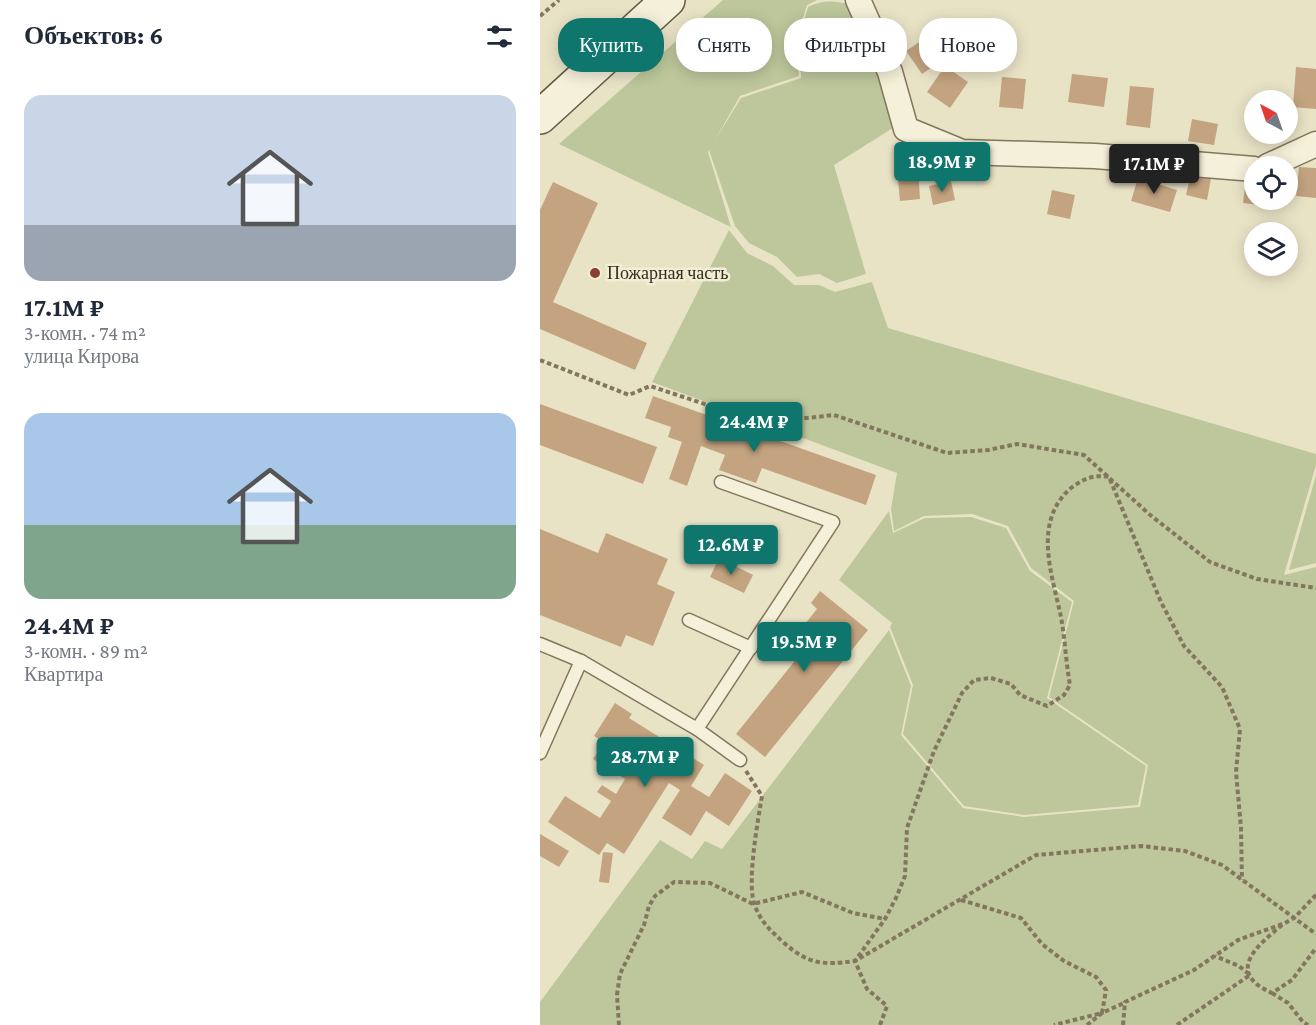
<!DOCTYPE html>
<html lang="ru">
<head>
<meta charset="utf-8">
<style>
  :root { --surface:#fff; --page:#f6f6f7; --text:#1f2937; --muted:#747a83; --accent:#0f766e }
  body { margin:0; font-family:"Crimson Pro",serif; background:var(--page); color:var(--text); height:100vh; display:flex; flex-direction:column; font-size:22px; white-space:nowrap }
  * { box-sizing:border-box; margin:0 }
  p { font-size:20px; color:var(--muted) }
  .icon { flex:none; width:33px; height:33px; fill:none; stroke:currentColor; stroke-width:2; stroke-linecap:round; stroke-linejoin:round }
  .map { position:relative; flex:1; overflow:hidden }
  .panel { display:flex; flex-direction:column; background:var(--surface); width:540px }
  .panel>* { flex:none }
  .top-card { position:absolute; left:18px; top:18px; width:570px; height:54px; display:flex; gap:12px }
  .needle { width:39px; rotate:320deg }
  .controls { position:absolute; left:704px; top:90px; display:grid; gap:12px }
  .controls a { display:grid; place-items:center; width:54px; height:54px; border-radius:50%; background:var(--surface); box-shadow:0 3px 15px #0003; font-size:30px }
  .price { position:absolute; translate:-50% -51px; padding:0 14px; border-radius:6px; background:var(--accent); color:#fff; font-size:20px; line-height:39px; filter:drop-shadow(0 2px 3px #0008) }
  .price::after { content:''; position:absolute; left:50%; top:36px; width:18px; height:14px; margin-left:-9px; background:inherit; clip-path:polygon(0 0,100% 0,50% 100%) }
  .price.on { background:#222; color:#fff }
  ul { padding:0; list-style:none }
  li { display:grid; align-content:center; gap:12px; height:318px; padding:0 24px }
  li span { display:grid; place-items:center; height:186px; border-radius:18px; color:#555 }
  li>.icon { margin-inline-start:auto }
  span .icon { width:108px; height:108px; fill:#fffc; stroke-width:1 }
  li b { font-size:26px }
  h2 { display:flex; justify-content:space-between; align-items:center; height:72px; padding:0 24px; font-size:26px }
  .pill { padding:0 21px; border-radius:24px; background:var(--surface); box-shadow:0 3px 15px #0003; font-size:21px; line-height:54px }
  .pill.on { background:var(--accent); color:#fff }
  main { display:flex; flex:1; min-height:0 }
  .map>svg:first-child { display:block }
</style>
</head>
<body>
<main>
<section class="panel">
<h2>Объектов: 6<svg class="icon" aria-label="filters" viewBox="0 0 24 24"><path d="M4 7h16M4 17h16"/><circle cx="9" cy="7" r="2"/><circle cx="15" cy="17" r="2"/></svg></h2>
<ul>
<li><span style="background:linear-gradient(#c9d6e8 70%,#9aa5b1 0)"><svg class="icon" aria-label="home" viewBox="0 0 24 24"><path d="M3 11l9-7 9 7M6 9v11h12V9"/></svg></span><div><b>17.1M ₽</b><p>3-комн. · 74 m²</p><p>улица Кирова</p></div></li>
<li><span style="background:linear-gradient(#a9c7e8 60%,#7fa58c 0)"><svg class="icon" aria-label="home" viewBox="0 0 24 24"><path d="M3 11l9-7 9 7M6 9v11h12V9"/></svg></span><div><b>24.4M ₽</b><p>3-комн. · 89 m²</p><p>Квартира</p></div></li>
</ul>
</section>
<div class="map">
<svg width="776" height="1025" viewBox="0 0 776 1025">
  <rect width="100%" height="100%" fill="#e9e3c6"/>
  <g fill="#bdc79b">
    <path d="M183,0H277L267,5L257,37L259,76L200,96L175,140L201,98L261,78L259,37L268,7C282,0 296,0 310,5L364,121L294,165L326,274L297,283L279,274L257,277L237,257L209,243L195,226L169,150L168,152L191,227L19,144Z"/>
    <path d="M189,230L207,253L233,266L254,285H279L295,292L332,282L348,328L776,454V465L744,575L776,567V1025H0V1002L120,840L152,859L165,841L182,849L349,630L371,686L361,735L423,808L484,817L600,807L608,765L509,697L534,601L491,568L468,526L432,514L384,516L354,531L351,509L357,473L112,382Z"/>
    <path d="M776,475V563L749,570Z"/>
    <path d="M349,511L353,533L385,518L431,517L466,528L490,571L532,602L507,698L606,766L598,805L484,815L424,806L363,734L373,685L350,627L352,623L299,580Z"/>
  </g>
  <g fill="#c4a480">
    <path d="M381,41L397,64L382,74L366,51Z"/>
    <path d="M405,66L428,82L410,108L387,92Z"/>
    <path d="M756,67L776,69V109L753,107Z"/>
    <path d="M532,74L568,78L564,107L528,102Z"/>
    <path d="M462,77L486,79L483,109L459,107Z"/>
    <path d="M590,86L614,88L610,128L586,125Z"/>
    <path d="M652,119L678,124L674,145L648,141Z"/>
    <path d="M759,167L776,168V198L756,196Z"/>
    <path d="M378,168L380,199L360,201L357,170Z"/>
    <path d="M652,169L672,173L667,200L646,195Z"/>
    <path d="M598,178L637,190L630,212L591,201Z"/>
    <path d="M706,180L714,181V200H738L737,207L703,203Z"/>
    <path d="M411,181L415,200L393,205L389,186Z"/>
    <path d="M13,182L58,203L13,302L107,343L95,370L0,329V210Z"/>
    <path d="M512,190L535,195L530,219L507,214Z"/>
    <path d="M113,396L336,475L326,505L222,468L216,483L179,470L185,455L161,446L147,486L129,479L142,442L128,437L131,427L105,418Z"/>
    <path d="M0,404L117,447L103,484L0,445Z"/>
    <path d="M0,529L58,553L66,533L128,559L117,584L135,592L113,646L86,635L81,647L0,615Z"/>
    <path d="M179,558L213,575L204,593L170,577Z"/>
    <path d="M280,591L328,630L225,757L196,734L266,647L254,638L277,609L271,603Z"/>
    <path d="M75,703L92,714L89,718L164,765L151,786L169,797L185,773L212,791L189,826L166,811L151,836L122,818L140,790L129,783L84,854L67,843L59,855L8,822L25,796L60,818L71,801L57,792L62,785L76,794L85,779L53,759L64,742L54,736Z"/>
    <path d="M0,834L29,851L19,867L0,856Z"/>
    <path d="M63,852L73,853L69,883L59,882Z"/>
  </g>
  <g fill="none" stroke-linecap="round" stroke-linejoin="round">
    <defs>
      <g id="service">
        <path d="M149,620L211,648"/>
        <path d="M0,644L41,661L0,753"/>
        <path d="M41,661L157,729L200,760"/>
        <path d="M157,729L293,522L181,482"/>
      </g>
      <g id="minor">
        <path d="M318,0L350,72L366,129L422,152L555,156L714,169"/>
        <path d="M728,166L776,144"/>
      </g>
      <path id="secondary" d="M0,117L128,0"/>
    </defs>
    <use href="#service" stroke="#83765e" stroke-width="15"/>
    <use href="#minor" stroke="#83765e" stroke-width="27"/>
    <use href="#secondary" stroke="#655741" stroke-width="36"/>
    <g stroke="#83765e" stroke-width="4" stroke-dasharray="4.5 3" stroke-linecap="butt">
      <path d="M0,16L19,0"/>
      <path d="M0,360L89,395L110,386L186,411L249,420L294,415L407,453L448,450L477,444L544,455L609,514L670,562L717,579L776,588"/>
      <path d="M206,771L222,796C218,820 206,885 215,906C221,922 231,931 243,942C269,965 283,965 315,961L496,855L601,846L645,851L682,865L776,934"/>
      <path d="M421,900L481,918L502,944L524,961L556,977L566,990L562,1013L514,1025"/>
      <path d="M742,925C718,945 684,972 732,993L752,980L776,948"/>
      <path d="M732,993L748,1003L763,1022L768,1025"/>
      <path d="M79,1025L77,995L80,974L104,925L109,906L115,896L134,882L170,883L213,904L262,892L313,913L345,919"/>
      <path d="M340,1025L347,1006L327,989L315,961L345,919L356,898L365,876L367,828L394,751L422,693L434,680L451,678L471,684L480,695L507,706L524,695L530,685C526,663 525,639 521,617C512,574 492,522 531,488C543,479 554,474 569,477L621,602L644,646L682,687L700,729L696,772L701,828L702,880"/>
      <path d="M547,1025L562,1013L584,1003"/>
      <path d="M583,1025L585,1002L654,970L698,940L745,923L754,918L776,895"/>
      <path d="M637,1025L710,975L699,966L675,956"/>
    </g>
    <use href="#service" stroke="#f5f0d9" stroke-width="12"/>
    <use href="#minor" stroke="#f5f0d9" stroke-width="24"/>
    <use href="#secondary" stroke="#f5f0d9" stroke-width="33"/>
  </g>
  <circle fill="#8c3d34" stroke="#f2edd5" stroke-width="2" cx="55" cy="273" r="6"/>
  <g text-anchor="middle" stroke-width="5" stroke-linejoin="round" paint-order="stroke">
    <g font-size="18" fill="#352c20" stroke="#f2edd5" text-anchor="start">
      <text x="67" y="279">Пожарная часть</text>
    </g>
  </g>
</svg>
<div class="controls">
<a><svg class="needle" viewBox="-14 -14 28 28"><path d="M0-13l5 13h-10z" fill="#e53935"/><path d="M0 13l5-13h-10z" fill="#747a83"/></svg></a>
<a><svg class="icon" aria-label="locate" viewBox="0 0 24 24"><circle cx="12" cy="12" r="6"/><path d="M12 2v4M12 18v4M2 12h4M18 12h4"/></svg></a>
<a><svg class="icon" aria-label="layers" viewBox="0 0 24 24"><path d="M12 4l9 5-9 5-9-5zM3 14l9 5 9-5"/></svg></a>
</div>
<b class="price" style="left:402px;top:193px">18.9M ₽</b>
<b class="price on" style="left:614px;top:195px">17.1M ₽</b>
<b class="price" style="left:214px;top:453px">24.4M ₽</b>
<b class="price" style="left:191px;top:576px">12.6M ₽</b>
<b class="price" style="left:264px;top:673px">19.5M ₽</b>
<b class="price" style="left:105px;top:788px">28.7M ₽</b>
<div class="top-card">
<a class="pill on">Купить</a>
<a class="pill">Снять</a>
<a class="pill">Фильтры</a>
<a class="pill">Новое</a>
</div>
</div>
</main>
</body>
</html>
